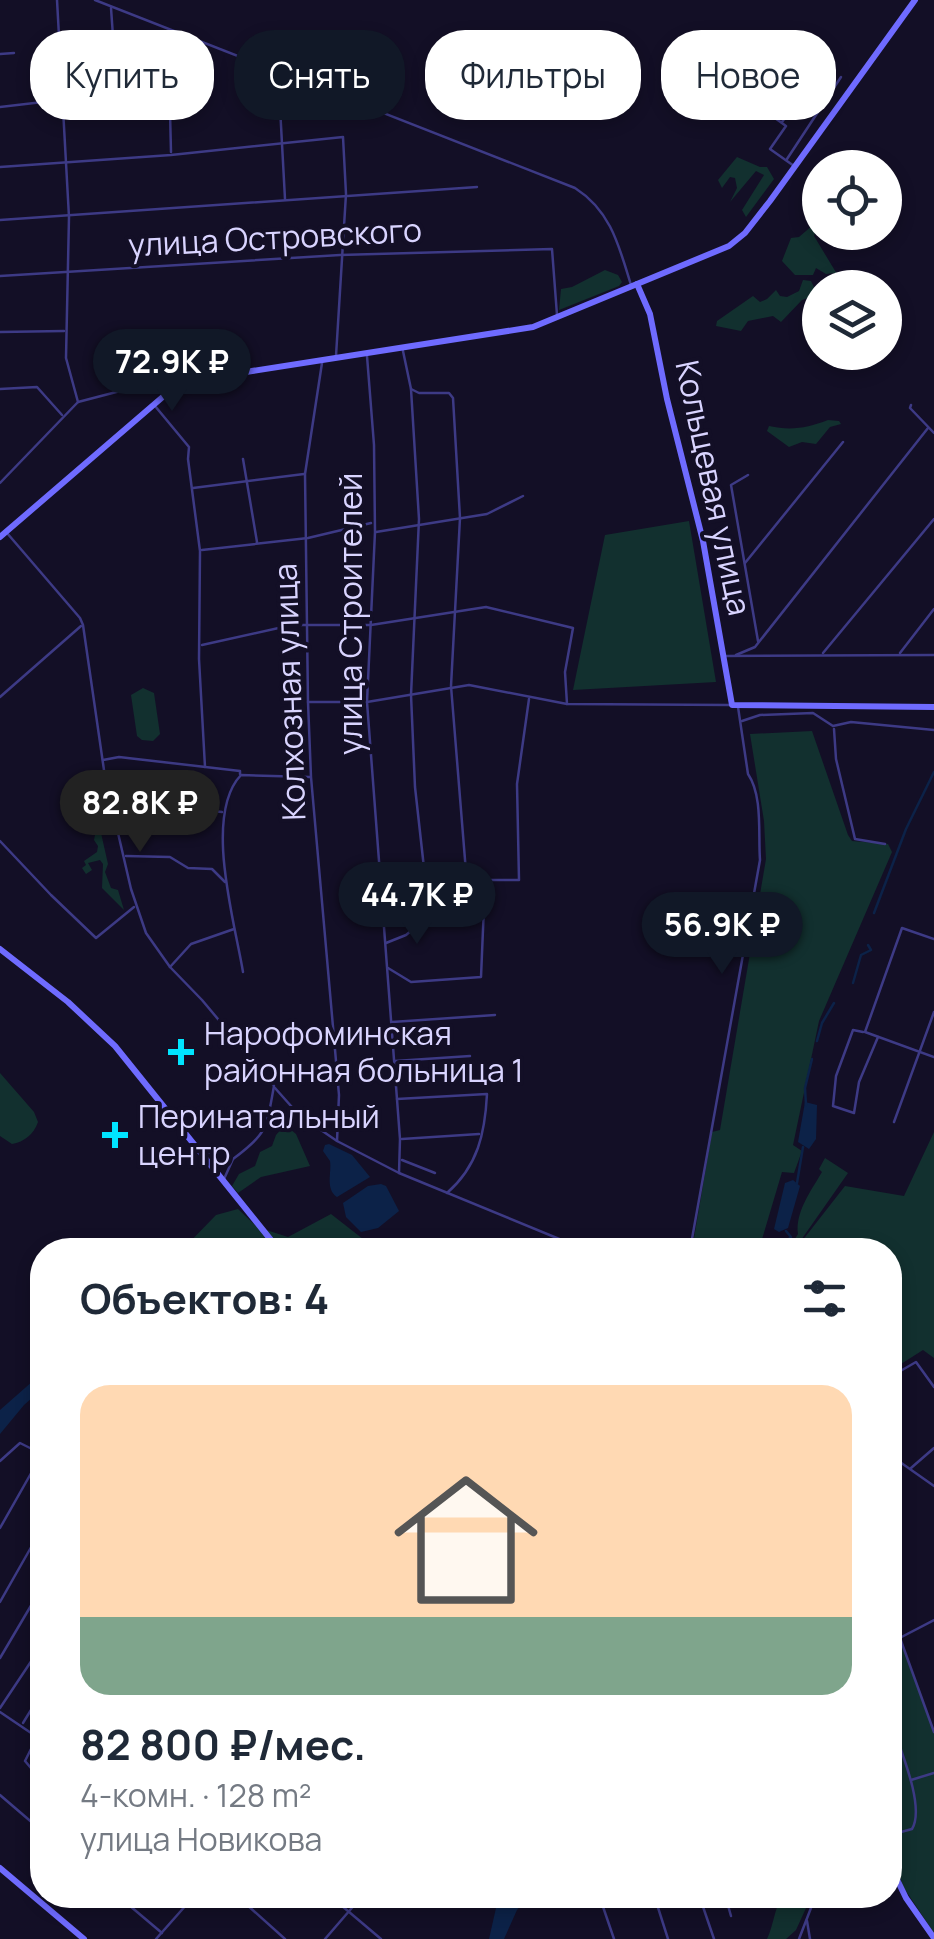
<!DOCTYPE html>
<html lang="ru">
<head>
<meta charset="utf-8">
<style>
  :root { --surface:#fff; --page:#f2f2f3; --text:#1f2937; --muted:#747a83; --accent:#111827 }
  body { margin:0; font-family:Manrope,sans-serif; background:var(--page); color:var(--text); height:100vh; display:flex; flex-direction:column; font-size:38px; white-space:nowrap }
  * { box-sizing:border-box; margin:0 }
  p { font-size:32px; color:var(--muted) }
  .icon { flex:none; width:55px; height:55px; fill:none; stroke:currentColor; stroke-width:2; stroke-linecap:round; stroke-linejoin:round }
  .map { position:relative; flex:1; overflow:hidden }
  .details { position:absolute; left:30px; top:1238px; width:872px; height:670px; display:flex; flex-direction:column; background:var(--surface); border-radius:40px; box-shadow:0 5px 15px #0003 }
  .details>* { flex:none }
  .top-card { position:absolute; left:30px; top:30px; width:875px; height:90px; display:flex; gap:20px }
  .controls { position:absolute; left:802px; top:150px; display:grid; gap:20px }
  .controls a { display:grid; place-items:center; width:100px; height:100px; border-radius:50%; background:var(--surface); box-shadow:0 5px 15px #0003; font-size:50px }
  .price { position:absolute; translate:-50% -85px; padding:0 22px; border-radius:35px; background:var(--accent); color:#fff; font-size:32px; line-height:65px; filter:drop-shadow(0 2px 5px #0008) }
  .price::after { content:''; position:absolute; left:50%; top:60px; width:30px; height:22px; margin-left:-15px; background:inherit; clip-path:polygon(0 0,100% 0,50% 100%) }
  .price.current { background:#222; color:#fff }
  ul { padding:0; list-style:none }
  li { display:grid; align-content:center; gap:20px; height:530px; padding:0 50px }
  li span { display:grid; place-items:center; height:310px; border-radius:30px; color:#555 }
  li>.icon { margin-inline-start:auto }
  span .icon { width:180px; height:180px; fill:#fffc; stroke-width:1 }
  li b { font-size:42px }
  h2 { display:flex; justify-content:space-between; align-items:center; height:120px; padding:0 50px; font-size:42px }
  .chip { padding:0 35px; border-radius:40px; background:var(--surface); box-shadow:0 5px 15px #0003; font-size:35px; line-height:90px }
  .chip.current { background:var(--accent); color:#fff }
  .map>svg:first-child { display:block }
</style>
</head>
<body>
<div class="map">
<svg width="934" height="1939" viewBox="0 0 934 1939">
  <rect width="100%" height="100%" fill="#130f26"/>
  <g fill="#12302f">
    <path d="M737,157L760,167H767L774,179L746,217L742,210L764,175L756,171L730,202L737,188L735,178L730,177L722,188L718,180Z"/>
    <path d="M820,219L814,236L840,279L834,273L826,274L816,268L813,275H795L782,261L791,238L799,237Z"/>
    <path d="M605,270L618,275L622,282L619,286L559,310L561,289L572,287Z"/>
    <path d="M803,280L811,281L814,287L811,297L802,300L781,322L773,316L748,321L741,331L716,326L717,321L753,296L760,302L767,299L776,290L780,296L787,297L799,291Z"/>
    <path d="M828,420L839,421L841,424L830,427L816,444L802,442L789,447L767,431L769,426C791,431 807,428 828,420Z"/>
    <path d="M689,521L716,682L573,690L605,535Z"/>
    <path d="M143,688L154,693L160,734L153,741L142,740L137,736L131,695Z"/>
    <path d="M812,731L848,835L852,841L888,844L892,852L819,1021L793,1145L802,1151L794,1173L782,1172L760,1246L750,1250H692L712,1132L720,1130L766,859L764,821L750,734Z"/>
    <path d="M101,833L108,864L105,872L111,888L118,890L124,910L102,888L103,864L100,860L88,863L92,870L86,874L82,868L86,865L84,861L97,852L98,846L94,840L95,835Z"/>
    <path d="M0,1073L34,1112L38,1122C34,1134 24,1142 12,1144L0,1136Z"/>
    <path d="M285,1125L296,1134L310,1166L261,1177L238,1193L232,1186L239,1174L255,1166L260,1152L272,1146L276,1135Z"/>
    <path d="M934,1132V1358L923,1350L890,1371V1250H795L845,1186L904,1196Z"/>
    <path d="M825,1158L848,1173L794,1250H788L798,1234C795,1212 811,1191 822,1172L819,1169Z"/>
    <path d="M238,1209L257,1227L288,1237L331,1214L363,1239L359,1250H182L216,1215Z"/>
    <path d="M901,1640L934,1732V1933L904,1888L890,1853V1646Z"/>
    <path d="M782,1895H812L796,1930L786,1939H767C773,1927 774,1911 782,1895Z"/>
  </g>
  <g fill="#0c2248">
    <path d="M805,1102L817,1105L816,1139L809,1149L798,1142Z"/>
    <path d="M329,1144L352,1155L370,1177L337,1197C325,1189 332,1172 330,1161L323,1151L325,1145Z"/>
    <path d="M793,1180L800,1186L788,1228L779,1232L774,1229L785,1183Z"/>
    <path d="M381,1184L386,1186L399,1211L378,1228L361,1232L346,1217L343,1203L368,1186Z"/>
    <path d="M42,1373V1389L24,1405L0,1434V1410Z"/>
    <path d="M503,1895H529L517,1910L504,1939H489L496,1908L504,1900Z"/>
  </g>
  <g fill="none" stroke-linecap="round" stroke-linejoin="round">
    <g stroke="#0c2248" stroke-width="2.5">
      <path d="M874,913L906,829L934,772"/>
      <path d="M853,983L861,955L871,950L868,945"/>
      <path d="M817,1041L822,1023L834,1003"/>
      <path d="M806,1105L805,1088L812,1059"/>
      <path d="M797,1183L803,1147"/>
      <path d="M761,1250L785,1243L791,1237L786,1231"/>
    </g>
    <g stroke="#3d3a85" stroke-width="2.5">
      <path d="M57,0L69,217L66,358L78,402"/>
      <path d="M95,0L575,188C611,211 619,246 631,285"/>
      <path d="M111,8L117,93L142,105L170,112L171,152"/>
      <path d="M0,54L14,53"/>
      <path d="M0,107L60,100"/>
      <path d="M280,107L285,199"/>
      <path d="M759,108L788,66L776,55L743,95L786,126L770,149L794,166"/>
      <path d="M782,122L808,85L789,67"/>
      <path d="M787,159L841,77"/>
      <path d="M0,167L171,155L343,137L346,194L336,356"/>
      <path d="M0,220L477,187"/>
      <path d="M0,276L340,255L552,249L557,315"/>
      <path d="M0,332L64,331"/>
      <path d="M403,351L411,389L419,519L411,695L415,787L424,868L423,888"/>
      <path d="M367,356L374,445L375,532L367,702L400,1139L399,1173"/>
      <path d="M322,363L305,474L308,702L311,777L339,1095L337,1141"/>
      <path d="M0,389L37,387L62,415"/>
      <path d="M411,389L419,393H449L453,398L460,518L451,686L466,872L485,880H519L517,784L529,699"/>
      <path d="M911,405L910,408L934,433"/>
      <path d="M155,406L189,447L188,459L200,551L199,659L205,767"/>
      <path d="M243,459L257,542"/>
      <path d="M748,475L731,485L758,641"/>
      <path d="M0,483L78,402L124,390L182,382"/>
      <path d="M193,488L304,474"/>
      <path d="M376,532L487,514L523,496"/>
      <path d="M7,533L80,618L83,625L105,777L131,889L146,933L170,967L202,1000L274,1086C266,1129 268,1133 233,1159"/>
      <path d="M202,550L308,538L371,523"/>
      <path d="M745,563L843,442"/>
      <path d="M202,645L292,625H371L486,607L573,628L565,672L567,704"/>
      <path d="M823,653L934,519"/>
      <path d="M900,653L934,609"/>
      <path d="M736,655L755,647L928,428"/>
      <path d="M724,656L934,655"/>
      <path d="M0,697L81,626"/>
      <path d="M308,702H367L469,685L567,704L730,705"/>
      <path d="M742,721L760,715L813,713L833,726L851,722L934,730"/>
      <path d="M834,729L836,759L855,839L885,844"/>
      <path d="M103,760L119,757L240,771V774"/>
      <path d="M111,799L222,812"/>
      <path d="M0,841L51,895L96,938L134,907"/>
      <path d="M126,856L170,857L188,868L212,869L225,882"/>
      <path d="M934,939L902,928L865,1032L934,1057"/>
      <path d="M386,943L406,935L428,917"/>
      <path d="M170,967L191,944L234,929"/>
      <path d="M388,968L411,982L481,977L485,882"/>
      <path d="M243,972C235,923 203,815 241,775L310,777"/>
      <path d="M392,1022L495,1015"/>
      <path d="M863,1032L853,1030L836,1076L833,1106L854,1113L859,1082L878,1037"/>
      <path d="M395,1061L470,1056"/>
      <path d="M275,1088L299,1115L337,1141L399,1173L586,1250"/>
      <path d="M397,1099L487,1094C485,1133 478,1166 447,1193"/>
      <path d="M894,1122L934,1012"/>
      <path d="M402,1139L479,1134"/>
      <path d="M204,1155L210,1152L220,1161L231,1160"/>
      <path d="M402,1160L435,1173"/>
      <path d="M224,1179L233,1159"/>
      <path d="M690,1250L760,860C758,834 763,796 748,774L738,707"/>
      <path d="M890,1377L916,1362L934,1387"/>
      <path d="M890,1455L934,1486"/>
      <path d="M0,1461L20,1443L40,1453"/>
      <path d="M911,1468L934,1448"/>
      <path d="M0,1528L42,1454"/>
      <path d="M0,1602L42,1528"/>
      <path d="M900,1638L934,1732"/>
      <path d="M890,1643L934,1620"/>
      <path d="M0,1658L42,1587"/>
      <path d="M0,1708L42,1645"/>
      <path d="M0,1712L37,1737L42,1734"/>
      <path d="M890,1719C898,1744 926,1806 912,1829L890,1835"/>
      <path d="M23,1723L42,1692"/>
      <path d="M37,1737L25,1761L42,1781"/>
      <path d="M911,1780L934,1773"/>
      <path d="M0,1795L42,1831"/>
      <path d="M117,1895L162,1933"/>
      <path d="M236,1895L285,1939"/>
      <path d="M329,1895L381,1939"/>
      <path d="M428,1895L434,1901"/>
      <path d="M599,1895L614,1939"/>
      <path d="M654,1895L668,1939"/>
      <path d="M699,1895L714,1939"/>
      <path d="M725,1895L731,1916"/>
      <path d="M807,1921L810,1939"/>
      <path d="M156,1939L195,1895"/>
      <path d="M325,1939L363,1895"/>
      <path d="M799,1939L816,1895"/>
    </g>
    <g stroke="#6f6bff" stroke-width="6">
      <path d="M637,284L650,314L667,399L703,541L732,705L934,707"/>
      <path d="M0,537L165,395L188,381L533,327L729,246L745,233L770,201L915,0"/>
      <path d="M0,949L68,1002L115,1046L279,1250"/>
      <path d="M890,1865L906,1898L934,1938"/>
      <path d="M0,1868L84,1939"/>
    </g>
  </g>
  <g fill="#00e5ff" stroke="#130f26" stroke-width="4">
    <path d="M176 1037h10v10h10v10h-10v10h-10v-10h-10v-10h10z"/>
    <path d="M110 1120h10v10h10v10h-10v10h-10v-10h-10v-10h10z"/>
  </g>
  <g text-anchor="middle" stroke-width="8" stroke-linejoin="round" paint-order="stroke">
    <g font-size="32" fill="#d9d4ff" stroke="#130f26">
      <text transform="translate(275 238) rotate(-3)" y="11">улица Островского</text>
      <text transform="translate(713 488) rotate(78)" y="11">Кольцевая улица</text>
      <text transform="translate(351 614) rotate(-90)" y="11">улица Строителей</text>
      <text transform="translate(290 692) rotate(-92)" y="11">Колхозная улица</text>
    </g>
    <g font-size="32" fill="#d9d4ff" stroke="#130f26" text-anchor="start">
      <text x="204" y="1045">Нарофоминская<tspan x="204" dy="37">районная больница 1</tspan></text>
      <text x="138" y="1128">Перинатальный<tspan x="138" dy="37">центр</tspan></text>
    </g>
  </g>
</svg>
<div class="controls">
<a><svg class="icon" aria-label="locate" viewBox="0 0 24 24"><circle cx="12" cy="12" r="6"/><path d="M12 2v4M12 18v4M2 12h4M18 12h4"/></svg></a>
<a><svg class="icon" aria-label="layers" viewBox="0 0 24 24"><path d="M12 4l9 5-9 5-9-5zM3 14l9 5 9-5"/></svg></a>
</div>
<b class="price" style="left:172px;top:414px">72.9K ₽</b>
<b class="price current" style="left:140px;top:855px">82.8K ₽</b>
<b class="price" style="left:417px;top:947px">44.7K ₽</b>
<b class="price" style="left:722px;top:977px">56.9K ₽</b>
<div class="top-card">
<a class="chip">Купить</a>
<a class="chip current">Снять</a>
<a class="chip">Фильтры</a>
<a class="chip">Новое</a>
</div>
<section class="details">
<h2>Объектов: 4<svg class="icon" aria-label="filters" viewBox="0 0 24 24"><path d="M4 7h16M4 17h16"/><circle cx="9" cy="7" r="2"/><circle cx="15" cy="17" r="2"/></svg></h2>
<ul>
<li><span style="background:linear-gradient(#ffd9b3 75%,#7fa58c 0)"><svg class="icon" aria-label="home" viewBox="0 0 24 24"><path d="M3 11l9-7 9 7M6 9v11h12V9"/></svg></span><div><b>82 800 ₽/мес.</b><p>4-комн. · 128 m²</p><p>улица Новикова</p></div></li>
</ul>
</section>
</div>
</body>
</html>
